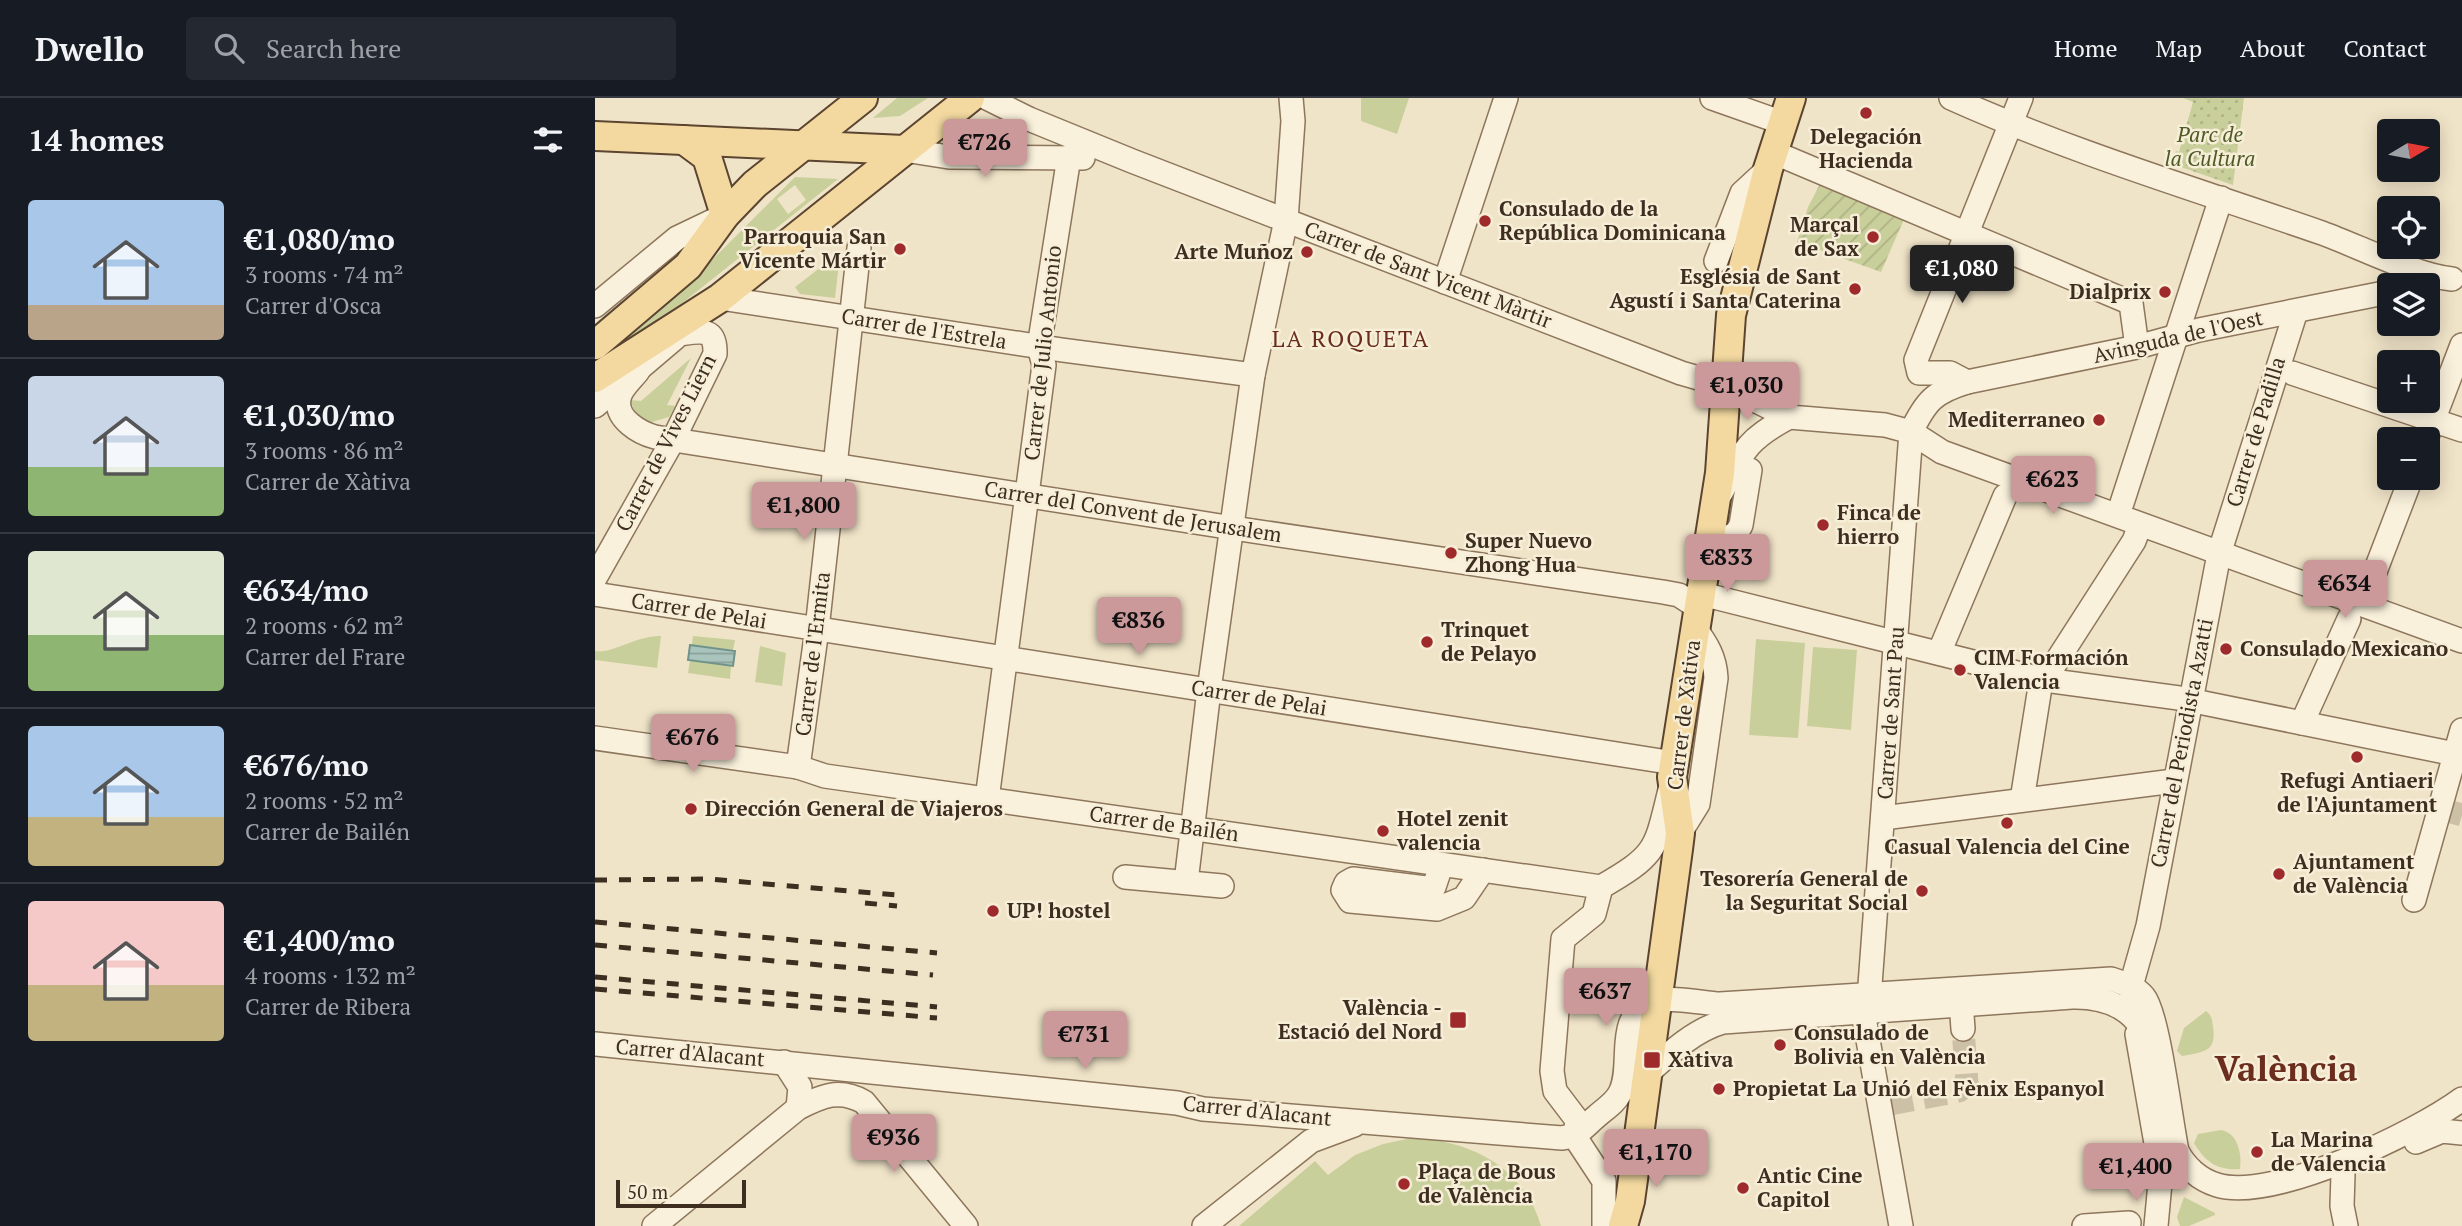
<!DOCTYPE html>
<html lang="en">
<head>
<meta charset="utf-8">
<style>
  :root { --surface:#171b24; --page:#242831; --text:#f1f3f6; --muted:#9ea1a6; --line:#363941; --accent:#cc999b }
  body { margin:0; font-family:"PT Serif",serif; background:var(--page); color:var(--text); height:100vh; display:flex; flex-direction:column; font-size:26px; white-space:nowrap }
  * { box-sizing:border-box; margin:0 }
  p { font-size:23px; color:var(--muted) }
  .icon { flex:none; width:38px; height:38px; fill:none; stroke:currentColor; stroke-width:2; stroke-linecap:round; stroke-linejoin:round }
  .map { position:relative; flex:1; overflow:hidden }
  .side { display:flex; flex-direction:column; background:var(--surface); width:595px }
  .side>* { flex:none }
  .needle { width:46px; rotate:80deg }
  .fabs { position:absolute; left:1782px; top:21px; display:grid; gap:14px }
  .fabs a { display:grid; place-items:center; width:63px; height:63px; border-radius:7px; background:var(--surface); box-shadow:0 4px 18px #0003; font-size:35px }
  .scale { position:absolute; left:21px; bottom:18px; width:130px; box-sizing:border-box; padding-left:7px; border:4px solid #3d2e20; border-top:0; font-size:19px; line-height:24px; white-space:nowrap; color:#3d2e20; -webkit-text-stroke:5px #f7eed8; paint-order:stroke }
  .price { position:absolute; translate:-50% -60px; padding:0 16px; border-radius:7px; background:var(--accent); color:#111; font-size:23px; line-height:46px; filter:drop-shadow(0 2px 4px #0008) }
  .price::after { content:''; position:absolute; left:50%; top:42px; width:21px; height:16px; margin-left:-10px; background:inherit; clip-path:polygon(0 0,100% 0,50% 100%) }
  .price.active { background:#222; color:#fff }
  ul { padding:0; list-style:none }
  li { display:flex; align-items:center; gap:21px; height:175px; padding:0 28px }
  li+li { border-top:2px solid var(--line) }
  li span { display:grid; place-items:center; flex:none; width:196px; height:140px; border-radius:7px; color:#555 }
  li>.icon { margin-inline-start:auto }
  span .icon { width:84px; height:84px; fill:#fffc; stroke-width:1 }
  li b { font-size:30px }
  h2 { display:flex; justify-content:space-between; align-items:center; height:84px; padding:0 28px; font-size:30px }
  header { display:flex; align-items:center; gap:42px; box-sizing:border-box; height:98px; padding:0 35px; background:var(--surface); border-bottom:2px solid var(--line) }
  header strong { font-size:33px }
  nav { display:flex; gap:38px; margin-inline-start:auto; font-size:24px }
  .search { width:490px; height:63px; background:var(--page); display:flex; align-items:center; gap:18px; box-sizing:border-box; padding:0 24px; border-radius:7px; color:var(--muted); font-size:26px }
  main { display:flex; flex:1; min-height:0 }
  .map>svg:first-child { display:block }
</style>
</head>
<body>
<header>
<strong>Dwello</strong>
<div class="search"><svg class="icon" aria-label="search" viewBox="0 0 24 24"><circle cx="10" cy="10" r="6"/><path d="M15 15l6 6"/></svg>Search here</div>
<nav><a>Home</a><a>Map</a><a>About</a><a>Contact</a></nav>
</header>
<main>
<section class="side">
<h2>14 homes<svg class="icon" aria-label="filters" viewBox="0 0 24 24"><path d="M4 7h16M4 17h16"/><circle cx="9" cy="7" r="2"/><circle cx="15" cy="17" r="2"/></svg></h2>
<ul>
<li><span style="background:linear-gradient(#a9c7e8 75%,#b9a48a 0)"><svg class="icon" aria-label="home" viewBox="0 0 24 24"><path d="M3 11l9-7 9 7M6 9v11h12V9"/></svg></span><div><b>€1,080/mo</b><p>3 rooms · 74 m²</p><p>Carrer d'Osca</p></div></li>
<li><span style="background:linear-gradient(#c9d6e8 65%,#8fb573 0)"><svg class="icon" aria-label="home" viewBox="0 0 24 24"><path d="M3 11l9-7 9 7M6 9v11h12V9"/></svg></span><div><b>€1,030/mo</b><p>3 rooms · 86 m²</p><p>Carrer de Xàtiva</p></div></li>
<li><span style="background:linear-gradient(#dfe7d0 60%,#8fb573 0)"><svg class="icon" aria-label="home" viewBox="0 0 24 24"><path d="M3 11l9-7 9 7M6 9v11h12V9"/></svg></span><div><b>€634/mo</b><p>2 rooms · 62 m²</p><p>Carrer del Frare</p></div></li>
<li><span style="background:linear-gradient(#a9c7e8 65%,#c2b280 0)"><svg class="icon" aria-label="home" viewBox="0 0 24 24"><path d="M3 11l9-7 9 7M6 9v11h12V9"/></svg></span><div><b>€676/mo</b><p>2 rooms · 52 m²</p><p>Carrer de Bailén</p></div></li>
<li><span style="background:linear-gradient(#f6c9c9 60%,#c2b280 0)"><svg class="icon" aria-label="home" viewBox="0 0 24 24"><path d="M3 11l9-7 9 7M6 9v11h12V9"/></svg></span><div><b>€1,400/mo</b><p>4 rooms · 132 m²</p><p>Carrer de Ribera</p></div></li>
</ul>
</section>
<div class="map">
<svg width="1867" height="1128" viewBox="0 0 1867 1128">
  <defs>
    <pattern id="park-dots" width="8" height="8" patternUnits="userSpaceOnUse" patternTransform="scale(1.75)"><rect width="8" height="8" fill="#c9cf9b"/><path d="M2 2h.1M6 6h.1" fill="none" stroke="#aeb285" stroke-width="1.8" stroke-linecap="round"/></pattern>
    <pattern id="garden-furrows" width="10" height="10" patternUnits="userSpaceOnUse" patternTransform="scale(1.75)"><rect width="10" height="10" fill="#c9cf9b"/><path d="M-1 1l2-2M0 10L10 0M9 11l2-2" fill="none" stroke="#aeb285"/></pattern>
    <pattern id="water-rules" width="6" height="5" patternUnits="userSpaceOnUse" patternTransform="scale(1.75)"><rect width="6" height="5" fill="#a9c4bc"/><path d="M0 2.5h6" fill="none" stroke="#8ba098"/></pattern>
  </defs>
  <rect width="100%" height="100%" fill="#f0e4c8"/>
  <g fill="#c9cf9b" fill-rule="evenodd">
    <path d="M302,0H333L305,18L278,20Z"/>
    <path d="M766,0H814L802,36L766,23Z"/>
    <path d="M384,25L405,31L403,42H364Z"/>
    <path d="M200,79L243,81L51,234L0,267V260L108,171ZM200,87L211,102L193,116L182,101Z"/>
    <path d="M239,159L244,165L240,200L205,196L200,189Z"/>
    <path d="M96,260L72,307L80,308L74,319L57,324L42,319L35,302L46,303Z"/>
    <path d="M66,538L62,570L0,562V553C18,556 42,537 66,538Z"/>
    <path d="M98,538L140,542L138,552L97,547Z"/>
    <path d="M1161,541L1210,545L1203,640L1154,637Z"/>
    <path d="M165,548L191,555L187,588L160,584Z"/>
    <path d="M1218,549L1262,552L1256,632L1212,628Z"/>
    <path d="M95,562L136,568L135,581L93,575Z"/>
    <path d="M1611,913C1617,918 1617,921 1618,929C1622,954 1608,954 1587,958L1582,953L1589,930Z"/>
    <path d="M1626,1032C1643,1035 1647,1056 1645,1071C1623,1073 1610,1064 1599,1045L1603,1036Z"/>
    <path d="M817,1040C875,1042 929,1069 946,1128H644L720,1063L733,1077L760,1057L788,1046Z"/>
    <path d="M1589,1099L1620,1115V1117L1594,1128H1585L1582,1119Z"/>
  </g>
  <path fill="url(#park-dots)" d="M1588,0H1649L1638,87L1577,66L1581,53L1584,54L1598,4Z"/>
  <path fill="url(#garden-furrows)" d="M1225,86L1310,119L1286,174L1202,144L1213,109Z"/>
  <path fill="url(#water-rules)" stroke="#6f938a" stroke-width="2" d="M95,547L140,553L138,568L93,562Z"/>
  <g fill="none" stroke-linecap="round" stroke-linejoin="round">
    <g stroke="#ccc0a6" stroke-width="23" stroke-dasharray="23 11" stroke-linecap="butt">
      <path d="M1845,711L1867,717"/>
      <path d="M1295,1006L1364,993L1372,985L1368,931"/>
    </g>
    <defs>
      <g id="minor">
        <path d="M392,0L434,21L537,63L1086,275L1131,288L1194,319L1290,327L1316,334L1347,354L1867,543"/>
        <path d="M1117,0L1188,25"/>
        <path d="M1356,0C1476,54 1603,92 1727,135C1763,148 1822,178 1857,181"/>
        <path d="M309,52L354,59L488,60"/>
        <path d="M1178,54L1536,205L1542,249"/>
        <path d="M1121,163L1147,95L1173,71"/>
        <path d="M850,184L911,0"/>
        <path d="M125,200L467,252L658,277"/>
        <path d="M0,208L82,140L130,117"/>
        <path d="M43,273C37,281 25,291 24,301C20,321 45,335 60,339L638,430L1068,494L1084,497L1104,510"/>
        <path d="M1697,275L1867,332"/>
        <path d="M1372,284L1355,275H1324L1321,262L1426,0"/>
        <path d="M0,308L80,240"/>
        <path d="M1831,341L1867,247"/>
        <path d="M1126,395C1148,353 1151,342 1194,319"/>
        <path d="M1527,405L1626,100"/>
        <path d="M1114,453L1142,434L1146,427L1155,372"/>
        <path d="M0,480L78,342L120,256C121,229 106,233 85,236"/>
        <path d="M0,496L1079,665"/>
        <path d="M1107,496L1450,582L1584,600L1860,656"/>
        <path d="M1768,505L1816,380"/>
        <path d="M1344,555L1410,398"/>
        <path d="M1707,625L1754,521"/>
        <path d="M0,640L203,669L230,678L1006,789C1063,756 1060,752 1075,692"/>
        <path d="M203,669L222,531L264,150"/>
        <path d="M392,701L449,267L444,249L474,59"/>
        <path d="M1427,702L1445,589L1539,443L1545,427"/>
        <path d="M1288,720L1579,683"/>
        <path d="M1085,735L1103,706L1121,580C1120,559 1112,547 1100,530"/>
        <path d="M840,765L844,774L839,789L831,790L758,781L751,785L748,792L755,803L842,811L869,800L888,772"/>
        <path d="M530,779L627,788"/>
        <path d="M591,784L614,592L658,277L691,122L698,23L696,0"/>
        <path d="M1819,802L1867,632"/>
        <path d="M1538,902L1536,888L1553,828L1624,456L1701,213"/>
        <path d="M1273,914L1316,334C1331,303 1339,294 1372,284L1542,249L1604,232L1794,194"/>
        <path d="M1367,917L1368,931"/>
        <path d="M1270,925L1306,1128"/>
        <path d="M1542,936L1566,1074L1561,1128"/>
        <path d="M0,946L582,1005L608,1011L967,1040C984,1038 990,1028 1002,1018C1011,1010 1020,1005 1025,995C1040,966 1017,917 1060,904C1078,898 1106,905 1125,906L1516,881C1528,885 1541,889 1549,899C1563,915 1576,1025 1582,1053C1590,1069 1605,1082 1622,1087C1678,1104 1821,1035 1867,1001"/>
        <path d="M189,964L205,989L203,1010"/>
        <path d="M1052,976C1074,956 1099,932 1128,924L1477,899C1515,898 1548,914 1555,953"/>
        <path d="M980,1039L982,1022L960,993L957,973L968,841L999,816L1006,789"/>
        <path d="M980,1039L1009,1083V1128"/>
        <path d="M1821,1044L1847,1033L1867,1035"/>
        <path d="M1748,1076L1747,1108L1751,1128"/>
        <path d="M59,1128L203,1010C227,998 244,990 269,1004L371,1128"/>
        <path d="M609,1128L716,1043L759,1027"/>
        <path d="M1489,1128L1534,1125"/>
      </g>
      <g id="major">
        <path d="M0,38L309,52"/>
        <path d="M89,42L112,59L130,117"/>
        <path d="M0,247L93,168L130,117L160,86L268,0"/>
        <path d="M0,280L125,200L375,0"/>
        <path d="M1028,1128L1035,1103L1083,751L1085,735L1077,679L1125,375L1136,217L1173,71L1196,0"/>
      </g>
    </defs>
    <use href="#minor" stroke="#8d765c" stroke-width="26"/>
    <use href="#major" stroke="#5b4430" stroke-width="32"/>
    <use href="#minor" stroke="#faf1dc" stroke-width="23"/>
    <use href="#major" stroke="#f3d9a0" stroke-width="28"/>
    <g stroke="#3d2e20" stroke-width="5" stroke-dasharray="12 12" stroke-linecap="butt">
      <path d="M0,782L113,781L302,797"/>
      <path d="M270,805L302,808"/>
      <path d="M0,824L342,855"/>
      <path d="M0,847L338,877"/>
      <path d="M0,879L342,909"/>
      <path d="M0,891L342,920"/>
    </g>
  </g>
  <g fill="#9e2a2b" stroke="#f7eed8" stroke-width="2.5">
    <circle cx="1271" cy="15" r="7"/>
    <circle cx="890" cy="123" r="7"/>
    <circle cx="1278" cy="139" r="7"/>
    <circle cx="305" cy="151" r="7"/>
    <circle cx="712" cy="154" r="7"/>
    <circle cx="1260" cy="191" r="7"/>
    <circle cx="1570" cy="194" r="7"/>
    <circle cx="1504" cy="322" r="7"/>
    <circle cx="1228" cy="427" r="7"/>
    <circle cx="856" cy="455" r="7"/>
    <circle cx="832" cy="544" r="7"/>
    <circle cx="1631" cy="551" r="7"/>
    <circle cx="1365" cy="572" r="7"/>
    <circle cx="1762" cy="659" r="7"/>
    <circle cx="96" cy="711" r="7"/>
    <circle cx="1412" cy="725" r="7"/>
    <circle cx="788" cy="733" r="7"/>
    <circle cx="1684" cy="776" r="7"/>
    <circle cx="1327" cy="793" r="7"/>
    <circle cx="398" cy="813" r="7"/>
    <rect x="854" y="913" width="18" height="18" rx="3.5"/>
    <circle cx="1185" cy="947" r="7"/>
    <rect x="1048" y="953" width="18" height="18" rx="3.5"/>
    <circle cx="1124" cy="991" r="7"/>
    <circle cx="1662" cy="1054" r="7"/>
    <circle cx="809" cy="1086" r="7"/>
    <circle cx="1148" cy="1090" r="7"/>
  </g>
  <g text-anchor="middle" stroke-width="5" stroke-linejoin="round" paint-order="stroke">
    <g font-size="21" font-style="italic" fill="#4d5a26" stroke="#f7eed8">
      <text x="1615" y="44">Parc de<tspan x="1615" dy="24">la Cultura</tspan></text>
    </g>
    <g font-size="21" font-weight="bold" fill="#3d2e20" stroke="#f7eed8" text-anchor="start">
      <text x="1271" y="46" text-anchor="middle">Delegación<tspan x="1271" dy="24">Hacienda</tspan></text>
      <text x="904" y="118">Consulado de la<tspan x="904" dy="24">República Dominicana</tspan></text>
      <text x="1264" y="134" text-anchor="end">Marçal<tspan x="1264" dy="24">de Sax</tspan></text>
      <text x="291" y="146" text-anchor="end">Parroquia San<tspan x="291" dy="24">Vicente Mártir</tspan></text>
      <text x="698" y="161" text-anchor="end">Arte Muñoz</text>
      <text x="1246" y="186" text-anchor="end">Església de Sant<tspan x="1246" dy="24">Agustí i Santa Caterina</tspan></text>
      <text x="1556" y="201" text-anchor="end">Dialprix</text>
      <text x="1490" y="329" text-anchor="end">Mediterraneo</text>
      <text x="1242" y="422">Finca de<tspan x="1242" dy="24">hierro</tspan></text>
      <text x="870" y="450">Super Nuevo<tspan x="870" dy="24">Zhong Hua</tspan></text>
      <text x="846" y="539">Trinquet<tspan x="846" dy="24">de Pelayo</tspan></text>
      <text x="1645" y="558">Consulado Mexicano</text>
      <text x="1379" y="567">CIM Formación<tspan x="1379" dy="24">Valencia</tspan></text>
      <text x="1762" y="690" text-anchor="middle">Refugi Antiaeri<tspan x="1762" dy="24">de l'Ajuntament</tspan></text>
      <text x="110" y="718">Dirección General de Viajeros</text>
      <text x="802" y="728">Hotel zenit<tspan x="802" dy="24">valencia</tspan></text>
      <text x="1412" y="756" text-anchor="middle">Casual Valencia del Cine</text>
      <text x="1698" y="771">Ajuntament<tspan x="1698" dy="24">de València</tspan></text>
      <text x="1313" y="788" text-anchor="end">Tesorería General de<tspan x="1313" dy="24">la Seguritat Social</tspan></text>
      <text x="412" y="820">UP! hostel</text>
      <text x="847" y="917" text-anchor="end">València -<tspan x="847" dy="24">Estació del Nord</tspan></text>
      <text x="1199" y="942">Consulado de<tspan x="1199" dy="24">Bolivia en València</tspan></text>
      <text x="1073" y="969">Xàtiva</text>
      <text x="1138" y="998">Propietat La Unió del Fènix Espanyol</text>
      <text x="1676" y="1049">La Marina<tspan x="1676" dy="24">de Valencia</tspan></text>
      <text x="823" y="1081">Plaça de Bous<tspan x="823" dy="24">de València</tspan></text>
      <text x="1162" y="1085">Antic Cine<tspan x="1162" dy="24">Capitol</tspan></text>
    </g>
    <g font-size="21" fill="#3d2e20" stroke="#f7eed8">
      <text transform="translate(833 177) rotate(21)" y="7">Carrer de Sant Vicent Màrtir</text>
      <text transform="translate(329 231) rotate(9)" y="7">Carrer de l'Estrela</text>
      <text transform="translate(1583 239) rotate(-13)" y="7">Avinguda de l'Oest</text>
      <text transform="translate(448 255) rotate(-84)" y="7">Carrer de Julio Antonio</text>
      <text transform="translate(1661 334) rotate(-73)" y="7">Carrer de Padilla</text>
      <text transform="translate(71 345) rotate(-63)" y="7">Carrer de Vives Liern</text>
      <text transform="translate(538 414) rotate(9)" y="7">Carrer del Convent de Jerusalem</text>
      <text transform="translate(104 513) rotate(9)" y="7">Carrer de Pelai</text>
      <text transform="translate(218 556) rotate(-83)" y="7">Carrer de l'Ermita</text>
      <text transform="translate(664 600) rotate(9)" y="7">Carrer de Pelai</text>
      <text transform="translate(1296 615) rotate(-86)" y="7">Carrer de Sant Pau</text>
      <text transform="translate(1089 617) rotate(-83)" y="7">Carrer de Xàtiva</text>
      <text transform="translate(1587 645) rotate(-79)" y="7">Carrer del Periodista Azatti</text>
      <text transform="translate(569 726) rotate(8)" y="7">Carrer de Bailén</text>
      <text transform="translate(95 955) rotate(5)" y="7">Carrer d'Alacant</text>
      <text transform="translate(662 1013) rotate(6)" y="7">Carrer d'Alacant</text>
    </g>
    <g font-size="23" letter-spacing="2" fill="#6b2e1e" stroke="#f7eed8">
      <text x="756" y="249">LA ROQUETA</text>
    </g>
    <g font-size="35" font-weight="bold" fill="#6b2e1e" stroke="#f7eed8">
      <text x="1691" y="983">València</text>
    </g>
  </g>
</svg>
<div class="fabs">
<a><svg class="needle" viewBox="-14 -14 28 28"><path d="M0-13l5 13h-10z" fill="#e53935"/><path d="M0 13l5-13h-10z" fill="#9ea1a6"/></svg></a>
<a><svg class="icon" aria-label="locate" viewBox="0 0 24 24"><circle cx="12" cy="12" r="6"/><path d="M12 2v4M12 18v4M2 12h4M18 12h4"/></svg></a>
<a><svg class="icon" aria-label="layers" viewBox="0 0 24 24"><path d="M12 4l9 5-9 5-9-5zM3 14l9 5 9-5"/></svg></a>
<a>+</a>
<a>−</a>
</div>
<div class="scale">50 m</div>
<b class="price" style="left:390px;top:81px">€726</b>
<b class="price active" style="left:1367px;top:207px">€1,080</b>
<b class="price" style="left:1152px;top:324px">€1,030</b>
<b class="price" style="left:1458px;top:418px">€623</b>
<b class="price" style="left:209px;top:444px">€1,800</b>
<b class="price" style="left:1132px;top:496px">€833</b>
<b class="price" style="left:1750px;top:522px">€634</b>
<b class="price" style="left:544px;top:559px">€836</b>
<b class="price" style="left:98px;top:676px">€676</b>
<b class="price" style="left:1011px;top:930px">€637</b>
<b class="price" style="left:490px;top:973px">€731</b>
<b class="price" style="left:299px;top:1076px">€936</b>
<b class="price" style="left:1061px;top:1091px">€1,170</b>
<b class="price" style="left:1541px;top:1105px">€1,400</b>
</div>
</main>
</body>
</html>
